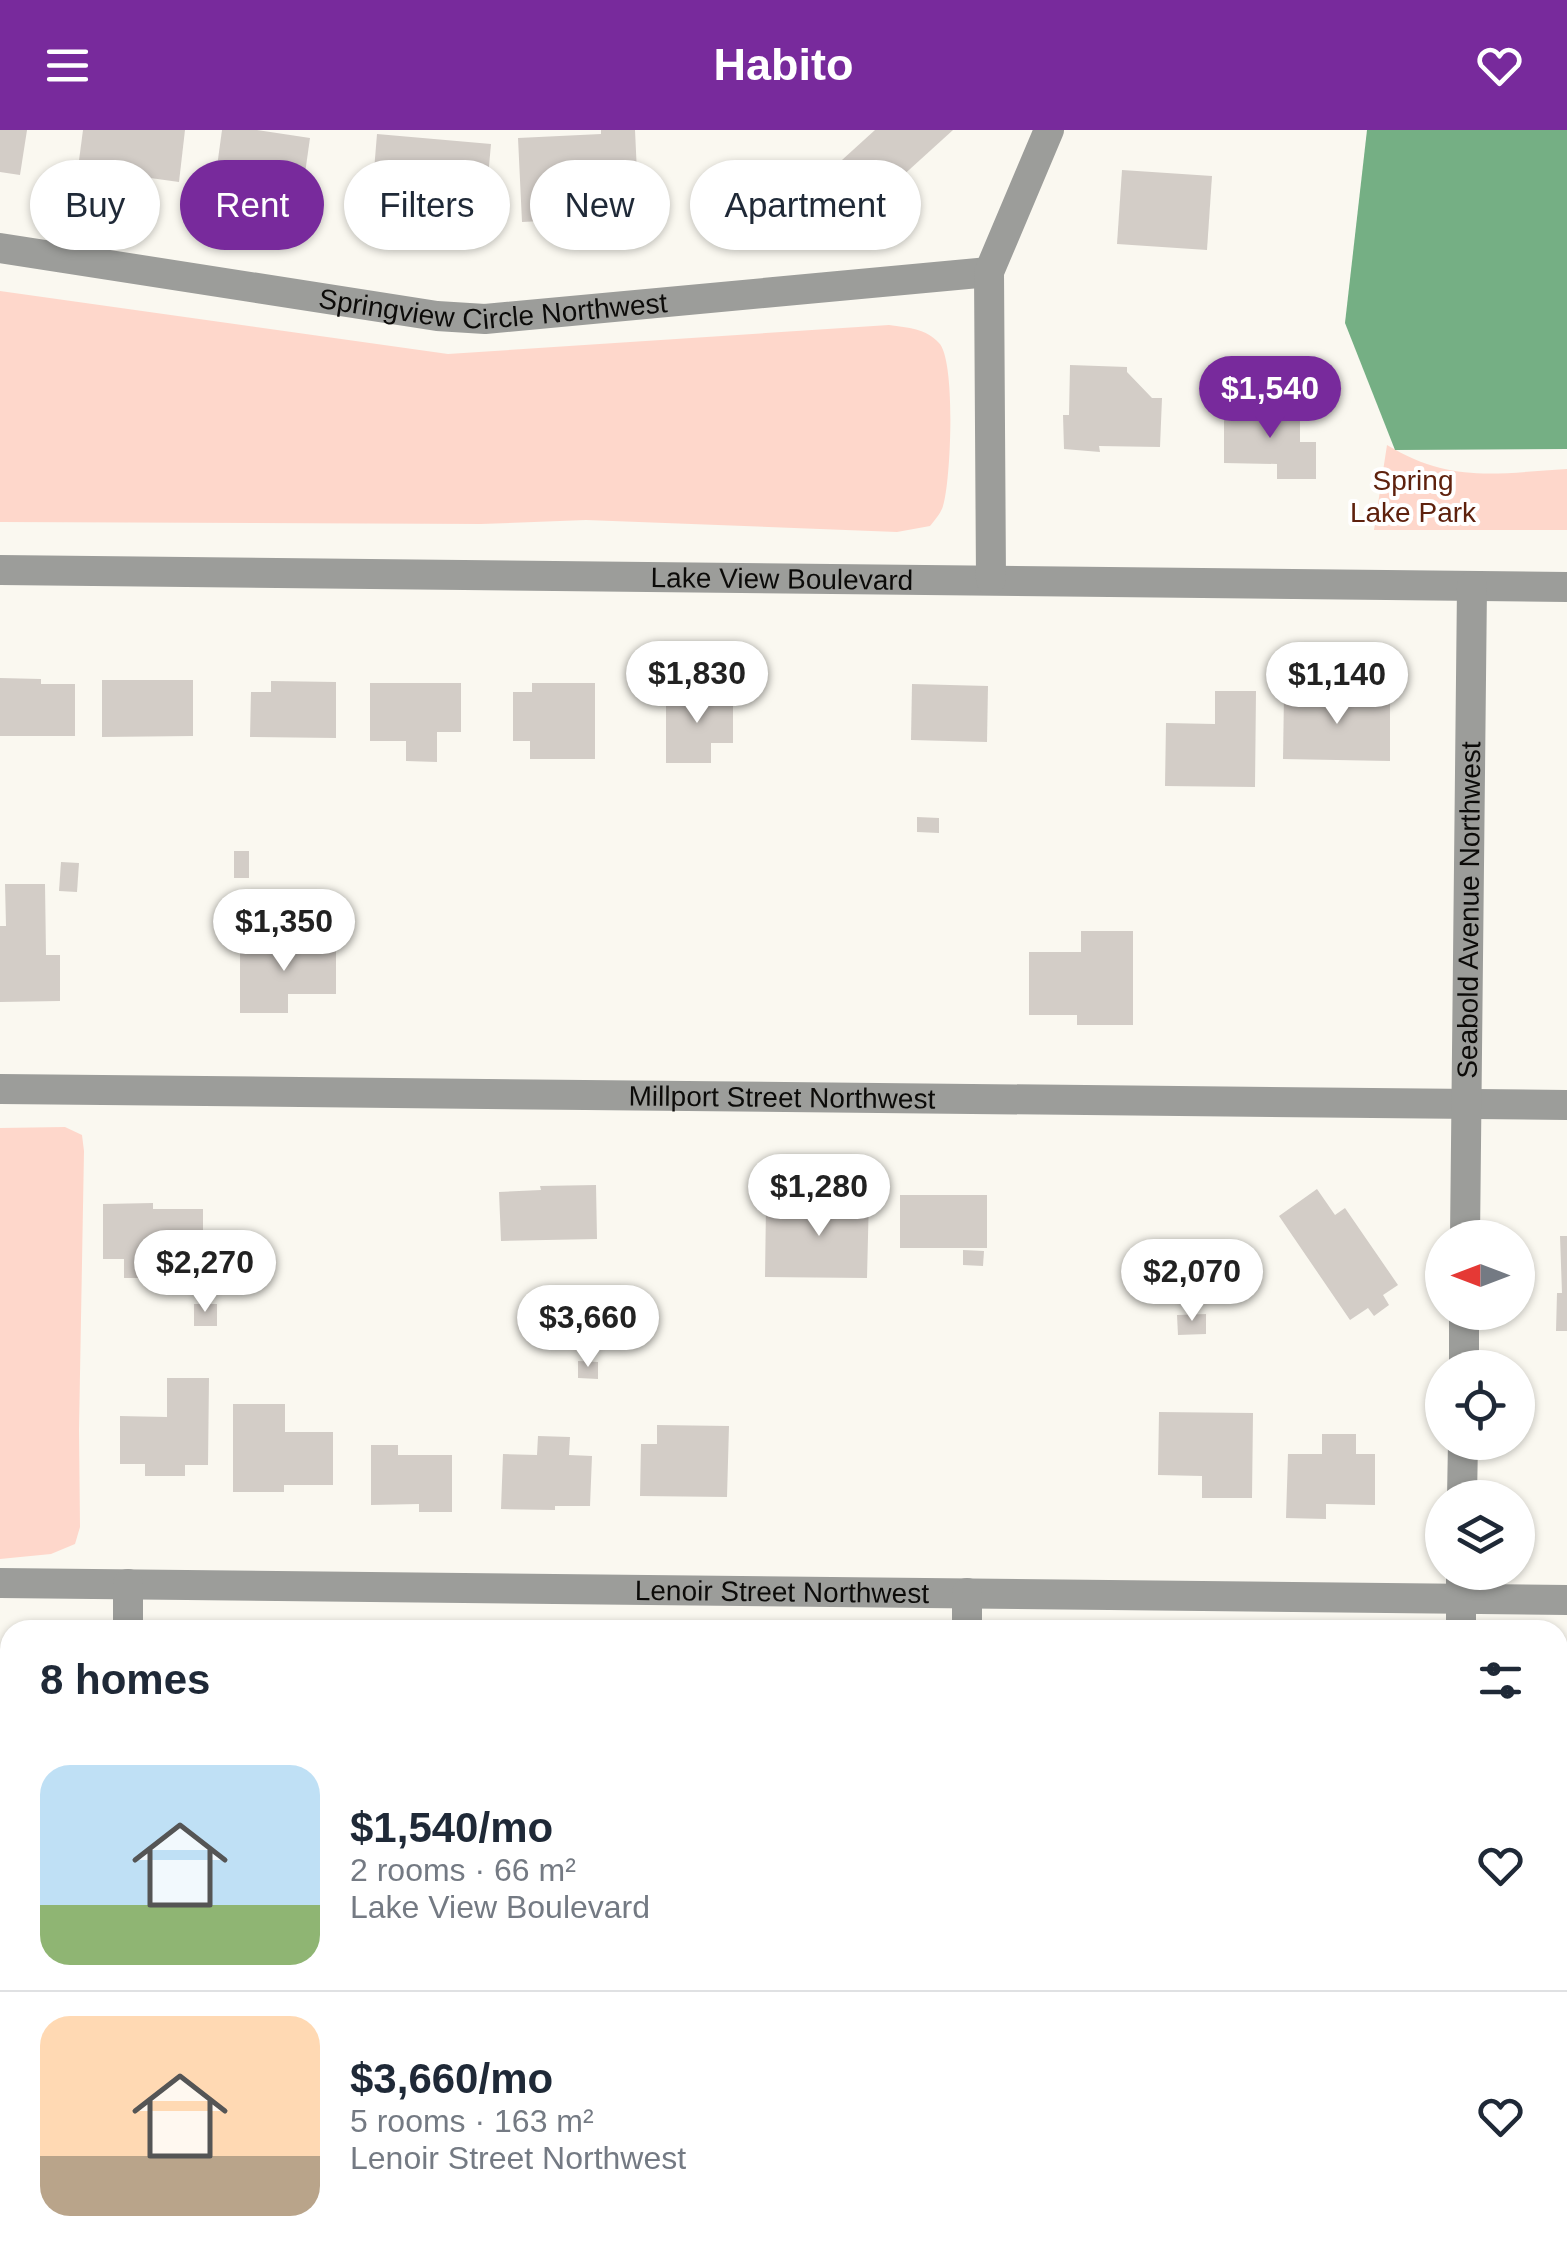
<!DOCTYPE html>
<html lang="en">
<head>
<meta charset="utf-8">
<style>
  :root { --surface:#fff; --page:#f6f6f7; --text:#1f2937; --muted:#747a83; --line:#e0e1e3; --accent:#782a9c }
  body { margin:0; font-family:Helvetica,sans-serif; background:var(--page); color:var(--text); height:100vh; display:flex; flex-direction:column; font-size:38px; white-space:nowrap }
  * { box-sizing:border-box; margin:0 }
  p { font-size:32px; color:var(--muted) }
  .icon { flex:none; width:55px; height:55px; fill:none; stroke:currentColor; stroke-width:2; stroke-linecap:round; stroke-linejoin:round }
  .map { position:relative; flex:1; overflow:hidden }
  .sheet { position:absolute; left:0px; top:1490px; width:1568px; height:642px; display:flex; flex-direction:column; background:var(--surface); border-radius:30px 30px 0 0; box-shadow:0 2px 8px #0004 }
  .sheet>* { flex:none }
  .guide { position:absolute; left:30px; top:30px; width:1000px; height:90px; display:flex; gap:20px }
  .needle { width:65px; rotate:270deg }
  .fabs { position:absolute; left:1425px; top:1090px; display:grid; gap:20px }
  .fabs a { display:grid; place-items:center; width:110px; height:110px; border-radius:50%; background:var(--surface); box-shadow:0 2px 8px #0004; font-size:50px }
  .price { position:absolute; translate:-50% -85px; padding:0 22px; border-radius:35px; background:#fff; color:#222; font-size:32px; line-height:65px; filter:drop-shadow(0 2px 5px #0008) }
  .price::after { content:''; position:absolute; left:50%; top:60px; width:30px; height:22px; margin-left:-15px; background:inherit; clip-path:polygon(0 0,100% 0,50% 100%) }
  .price.selected { background:var(--accent); color:#fff }
  ul { padding:0; list-style:none }
  li { display:flex; align-items:center; gap:30px; height:250px; padding:0 40px }
  li+li { border-top:2px solid var(--line) }
  li span { display:grid; place-items:center; flex:none; width:280px; height:200px; border-radius:30px; color:#555 }
  li>.icon { margin-inline-start:auto }
  span .icon { width:120px; height:120px; fill:#fffc; stroke-width:1 }
  li b { font-size:42px }
  h2 { display:flex; justify-content:space-between; align-items:center; height:120px; padding:0 40px; font-size:42px }
  .pill { padding:0 35px; border-radius:45px; background:var(--surface); box-shadow:0 2px 8px #0004; font-size:35px; line-height:90px }
  .pill.selected { background:var(--accent); color:#fff }
  header { display:flex; justify-content:space-between; align-items:center; height:130px; padding:0 40px; background:var(--accent); color:#fff; font-size:45px; font-weight:700 }
  .map>svg:first-child { display:block }
</style>
</head>
<body>
<header><svg class="icon" aria-label="menu" viewBox="0 0 24 24"><path d="M4 6h16M4 12h16M4 18h16"/></svg>Habito<svg class="icon" aria-label="heart" viewBox="0 0 24 24"><path d="M12 20l-8-8c-3-5 5-10 8-4 3-6 11-1 8 4z"/></svg></header>
<div class="map">
<svg width="1567" height="2132" viewBox="0 0 1567 2132">
  <rect width="100%" height="100%" fill="#faf8f0"/>
  <g fill="#fed7cb">
    <path d="M0,161L448,224L889,195C909,198 925,198 939,213C956,230 951,351 943,376C941,383 935,390 930,396L897,402L586,390L481,394L0,392Z"/>
    <path d="M1387,315C1451,354 1497,343 1567,339V400H1374Z"/>
    <path d="M65,997L82,1005L84,1021L79,1300L80,1397L75,1414L51,1424L0,1429V998Z"/>
    <rect x="161" y="2122" width="746" height="10"/>
  </g>
  <path fill="#75af84" d="M1367,0H1567V319L1395,320L1345,193Z"/>
  <g fill="#d3cdc7">
    <path d="M0,0H27L20,45L0,42Z"/>
    <path d="M83,0H185L179,52L78,38Z"/>
    <path d="M222,0H257L310,8L299,86L212,73Z"/>
    <path d="M601,0H635L639,86L522,92L518,8L601,4Z"/>
    <path d="M875,0H953L877,69L842,30Z"/>
    <path d="M377,4L491,14L483,103L440,99L441,76L415,74V81L371,77Z"/>
    <path d="M1122,40L1212,46L1207,120L1117,114Z"/>
    <path d="M1070,235L1127,237V242L1152,268H1162L1160,317L1099,316L1100,322L1064,319L1063,285H1069Z"/>
    <path d="M1263,276H1300V312H1316V349H1277V334L1224,333V279H1263Z"/>
    <path d="M0,548L41,549V554H75V606H0Z"/>
    <path d="M102,550H193V606L102,607Z"/>
    <path d="M271,551L336,552V608L250,607L251,562H271Z"/>
    <path d="M370,553H461V602H437V632L406,631V611H370Z"/>
    <path d="M532,553H595V629H530V611H513V562H532Z"/>
    <path d="M912,554L988,556L987,612L911,610Z"/>
    <path d="M1215,561H1256L1255,657L1165,656L1166,593L1215,594Z"/>
    <path d="M666,564H733V613H711V633H666Z"/>
    <path d="M1284,564L1390,565V631L1283,629Z"/>
    <path d="M917,687L939,688V703L917,702Z"/>
    <rect x="234" y="721" width="15" height="27"/>
    <path d="M61,732L79,733L77,762L59,761Z"/>
    <path d="M5,754H45L46,825H60V871L0,872V796H6Z"/>
    <path d="M1081,801H1133V895H1077V885H1029V822H1081Z"/>
    <path d="M278,805H310L309,819H336V864H288V883H240V818L278,819Z"/>
    <path d="M596,1055L597,1109L501,1111L499,1062L541,1060L540,1056Z"/>
    <path d="M1317,1059L1335,1085L1345,1078L1398,1155L1383,1165L1389,1175L1374,1186L1368,1178L1350,1190L1279,1086Z"/>
    <path d="M812,1065L869,1066L867,1148L765,1147L766,1076L812,1077Z"/>
    <rect x="900" y="1065" width="87" height="53"/>
    <path d="M153,1073V1079H203V1130H180V1148H124V1129H103V1074Z"/>
    <path d="M1560,1106H1567V1201H1556L1557,1163H1562Z"/>
    <path d="M963,1120L984,1121L983,1136L963,1135Z"/>
    <rect x="194" y="1174" width="23" height="22"/>
    <path d="M1206,1184V1204L1178,1205L1177,1185Z"/>
    <path d="M578,1231L598,1232V1249L578,1248Z"/>
    <path d="M167,1248H209L208,1335H185V1346H145V1334H120V1286L167,1287Z"/>
    <path d="M233,1274H285V1302H333V1355H284V1362H233Z"/>
    <path d="M1159,1282L1253,1283L1252,1368H1202V1346L1158,1345Z"/>
    <path d="M657,1295L729,1296L727,1367L640,1366L641,1314H657Z"/>
    <path d="M1322,1304H1356V1324H1375V1375L1326,1374V1389L1286,1388L1288,1324H1322Z"/>
    <path d="M538,1306L570,1307L569,1325L592,1326L590,1376H555V1380L501,1379L503,1324L537,1325Z"/>
    <path d="M371,1315H398V1325H452V1382H419V1374L371,1375Z"/>
    <path d="M4,1553H10V1661H0V1589H4Z"/>
    <rect x="1558" y="1568" width="9" height="99"/>
    <path d="M1567,2089V2132H1531L1523,2122H1558V2097Z"/>
  </g>
  <g fill="none" stroke-linecap="round" stroke-linejoin="round">
    <g stroke="#9c9d9a" stroke-width="30">
      <path id="s1" d="M0,118L437,186L485,189L989,142"/>
      <path id="s2" d="M0,440L1567,457"/>
      <path d="M991,450L989,142L1049,0"/>
      <path id="s3" d="M0,959L1567,975"/>
      <path id="s4" d="M1465,1108L1472,456"/>
      <path d="M1464,1238V1182"/>
      <path d="M1462,1368L1463,1312"/>
      <path id="s5" d="M0,1453L1567,1470"/>
      <path d="M128,1500V1454"/>
      <path d="M967,1500V1463"/>
      <path d="M1461,1500V1442"/>
      <path d="M0,1947H10"/>
      <path d="M1558,1963H1567"/>
      <path d="M121,2132V2122"/>
      <path d="M961,2132V2122"/>
      <path d="M1454,2132V2122"/>
    </g>
  </g>
  <g text-anchor="middle" stroke-width="8" stroke-linejoin="round" paint-order="stroke">
    <g font-size="28" fill="#0c0b09" stroke="#fff">
      <text dy="10" stroke="none"><textPath href="#s1" startOffset="498">Springview Circle Northwest</textPath></text>
      <text dy="10" stroke="none"><textPath href="#s2" startOffset="782">Lake View Boulevard</textPath></text>
      <text dy="10" stroke="none"><textPath href="#s4" startOffset="328">Seabold Avenue Northwest</textPath></text>
      <text dy="10" stroke="none"><textPath href="#s3" startOffset="782">Millport Street Northwest</textPath></text>
      <text dy="10" stroke="none"><textPath href="#s5" startOffset="782">Lenoir Street Northwest</textPath></text>
    </g>
    <g font-size="28" fill="#5e210d" stroke="#fff">
      <text x="1413" y="360">Spring<tspan x="1413" dy="32">Lake Park</tspan></text>
    </g>
  </g>
</svg>
<div class="fabs">
<a><svg class="needle" viewBox="-14 -14 28 28"><path d="M0-13l5 13h-10z" fill="#e53935"/><path d="M0 13l5-13h-10z" fill="#747a83"/></svg></a>
<a><svg class="icon" aria-label="locate" viewBox="0 0 24 24"><circle cx="12" cy="12" r="6"/><path d="M12 2v4M12 18v4M2 12h4M18 12h4"/></svg></a>
<a><svg class="icon" aria-label="layers" viewBox="0 0 24 24"><path d="M12 4l9 5-9 5-9-5zM3 14l9 5 9-5"/></svg></a>
</div>
<b class="price selected" style="left:1270px;top:311px">$1,540</b>
<b class="price" style="left:697px;top:596px">$1,830</b>
<b class="price" style="left:1337px;top:597px">$1,140</b>
<b class="price" style="left:284px;top:844px">$1,350</b>
<b class="price" style="left:819px;top:1109px">$1,280</b>
<b class="price" style="left:205px;top:1185px">$2,270</b>
<b class="price" style="left:1192px;top:1194px">$2,070</b>
<b class="price" style="left:588px;top:1240px">$3,660</b>
<div class="guide">
<a class="pill">Buy</a>
<a class="pill selected">Rent</a>
<a class="pill">Filters</a>
<a class="pill">New</a>
<a class="pill">Apartment</a>
</div>
<section class="sheet">
<h2>8 homes<svg class="icon" aria-label="filters" viewBox="0 0 24 24"><path d="M4 7h16M4 17h16"/><circle cx="9" cy="7" r="2"/><circle cx="15" cy="17" r="2"/></svg></h2>
<ul>
<li><span style="background:linear-gradient(#bfe0f5 70%,#8fb573 0)"><svg class="icon" aria-label="home" viewBox="0 0 24 24"><path d="M3 11l9-7 9 7M6 9v11h12V9"/></svg></span><div><b>$1,540/mo</b><p>2 rooms · 66 m²</p><p>Lake View Boulevard</p></div><svg class="icon" aria-label="heart" viewBox="0 0 24 24"><path d="M12 20l-8-8c-3-5 5-10 8-4 3-6 11-1 8 4z"/></svg></li>
<li><span style="background:linear-gradient(#ffd9b3 70%,#b9a48a 0)"><svg class="icon" aria-label="home" viewBox="0 0 24 24"><path d="M3 11l9-7 9 7M6 9v11h12V9"/></svg></span><div><b>$3,660/mo</b><p>5 rooms · 163 m²</p><p>Lenoir Street Northwest</p></div><svg class="icon" aria-label="heart" viewBox="0 0 24 24"><path d="M12 20l-8-8c-3-5 5-10 8-4 3-6 11-1 8 4z"/></svg></li>
</ul>
</section>
</div>
</body>
</html>
